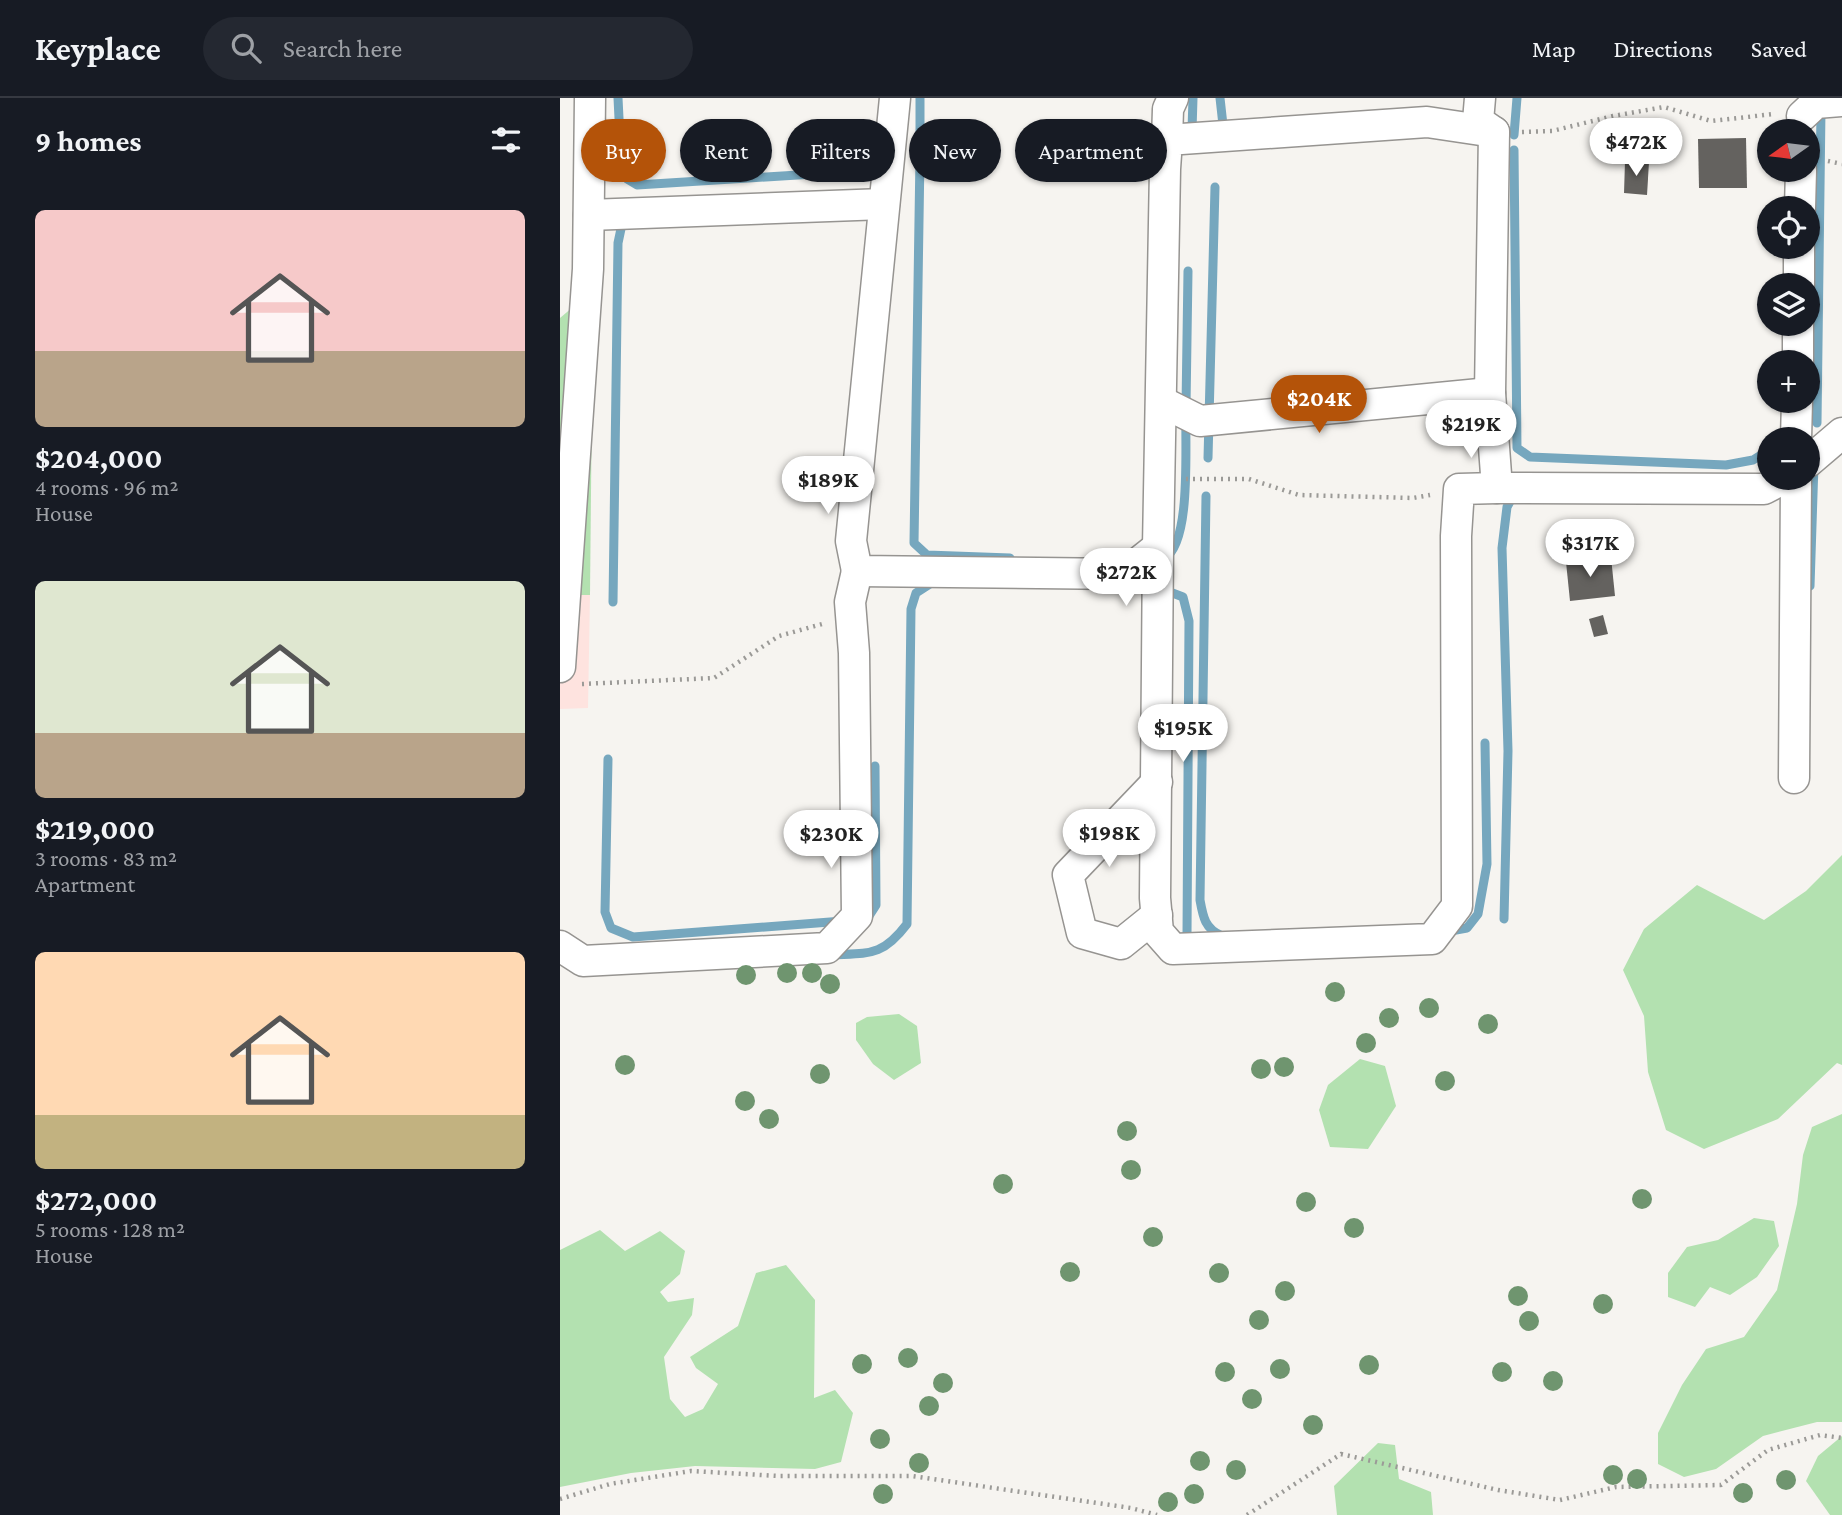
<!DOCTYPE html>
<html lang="en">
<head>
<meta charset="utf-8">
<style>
  :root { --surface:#171b24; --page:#242831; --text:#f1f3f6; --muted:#9ea1a6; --line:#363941; --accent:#b45309 }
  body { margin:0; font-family:"Crimson Pro",serif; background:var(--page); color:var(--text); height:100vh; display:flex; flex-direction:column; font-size:26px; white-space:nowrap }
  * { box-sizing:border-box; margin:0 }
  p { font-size:23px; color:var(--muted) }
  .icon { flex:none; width:38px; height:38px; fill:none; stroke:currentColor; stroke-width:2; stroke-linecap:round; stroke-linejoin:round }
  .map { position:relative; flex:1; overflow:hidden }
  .details { display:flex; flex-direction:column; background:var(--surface); width:560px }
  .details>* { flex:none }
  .guide { position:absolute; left:21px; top:21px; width:665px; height:63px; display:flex; gap:14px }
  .needle { width:46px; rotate:256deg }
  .fabs { position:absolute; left:1197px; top:21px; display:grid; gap:14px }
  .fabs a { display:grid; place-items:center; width:63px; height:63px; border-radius:50%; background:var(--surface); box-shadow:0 2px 5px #0004; font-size:35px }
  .price { position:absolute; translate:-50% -60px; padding:0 16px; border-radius:24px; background:#fff; color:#222; font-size:23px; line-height:46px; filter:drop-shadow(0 2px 4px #0008) }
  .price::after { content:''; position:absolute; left:50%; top:42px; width:21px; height:16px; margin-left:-10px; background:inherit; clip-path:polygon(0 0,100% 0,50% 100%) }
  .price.selected { background:var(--accent); color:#fff }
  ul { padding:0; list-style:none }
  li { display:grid; align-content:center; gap:14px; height:371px; padding:0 35px }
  li span { display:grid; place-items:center; height:217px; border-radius:10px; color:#555 }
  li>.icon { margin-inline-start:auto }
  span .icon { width:126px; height:126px; fill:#fffc; stroke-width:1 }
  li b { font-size:30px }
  h2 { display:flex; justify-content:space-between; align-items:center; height:84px; padding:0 35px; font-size:30px }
  .pill { padding:0 24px; border-radius:32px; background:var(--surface); box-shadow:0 2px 5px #0004; font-size:24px; line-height:63px }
  .pill.selected { background:var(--accent); color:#fff }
  header { display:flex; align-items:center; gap:42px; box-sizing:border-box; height:98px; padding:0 35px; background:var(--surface); border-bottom:2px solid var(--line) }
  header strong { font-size:33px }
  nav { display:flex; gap:38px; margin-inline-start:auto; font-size:24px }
  .search { width:490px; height:63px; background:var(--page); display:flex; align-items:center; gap:18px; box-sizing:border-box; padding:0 24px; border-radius:38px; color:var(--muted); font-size:26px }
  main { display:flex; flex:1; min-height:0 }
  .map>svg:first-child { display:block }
</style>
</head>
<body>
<header>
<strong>Keyplace</strong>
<div class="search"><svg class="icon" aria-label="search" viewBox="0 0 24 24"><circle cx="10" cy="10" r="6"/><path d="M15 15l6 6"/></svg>Search here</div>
<nav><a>Map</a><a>Directions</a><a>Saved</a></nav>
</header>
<main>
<section class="details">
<h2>9 homes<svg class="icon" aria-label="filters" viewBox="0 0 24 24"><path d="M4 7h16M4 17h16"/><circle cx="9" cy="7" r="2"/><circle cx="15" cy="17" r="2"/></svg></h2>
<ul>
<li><span style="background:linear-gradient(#f6c9c9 65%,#b9a48a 0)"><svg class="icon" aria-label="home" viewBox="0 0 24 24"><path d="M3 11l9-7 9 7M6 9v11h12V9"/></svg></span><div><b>$204,000</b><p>4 rooms · 96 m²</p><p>House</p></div></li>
<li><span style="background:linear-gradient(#dfe7d0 70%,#b9a48a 0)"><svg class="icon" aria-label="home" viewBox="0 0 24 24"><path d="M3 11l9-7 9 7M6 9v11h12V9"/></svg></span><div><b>$219,000</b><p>3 rooms · 83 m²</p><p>Apartment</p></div></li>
<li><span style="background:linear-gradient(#ffd9b3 75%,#c2b280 0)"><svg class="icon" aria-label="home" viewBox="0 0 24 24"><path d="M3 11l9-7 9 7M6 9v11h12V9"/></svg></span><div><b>$272,000</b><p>5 rooms · 128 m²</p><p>House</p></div></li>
</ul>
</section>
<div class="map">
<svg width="1282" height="1417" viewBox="0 0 1282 1417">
  <rect width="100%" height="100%" fill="#f6f4f0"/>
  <path fill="#fee3df" d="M0,497H30L28,610L0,611Z"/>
  <g fill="#b3e1b0">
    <path d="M33,192L30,497H0V220Z"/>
    <path d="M1282,757V967L1277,965L1218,1021L1144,1051L1106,1032L1088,974L1084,918L1063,872L1084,831L1137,787L1204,822L1246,793Z"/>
    <path d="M339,916L357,928L361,965L334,982L313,966L296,942V925L307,919Z"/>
    <path d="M800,961L825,968L836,1008L808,1051L770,1049L759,1012L768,987Z"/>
    <path d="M1282,1016V1324H1257L1203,1338L1156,1371L1124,1379L1098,1366V1335L1122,1287L1146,1251L1184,1239L1217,1192L1237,1106L1243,1057L1252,1029Z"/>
    <path d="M1194,1120L1214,1123L1219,1148L1197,1179L1170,1197L1150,1189L1135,1209L1108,1199V1175L1127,1149L1158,1142Z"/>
    <path d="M40,1132L65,1153L100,1133L125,1153L120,1176L100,1194L108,1204L134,1200L132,1217L104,1259L110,1301L125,1319L143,1311L158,1286L136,1270L130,1259L178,1228L196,1175L226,1167L255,1202L254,1300L275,1292L293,1315L281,1364L255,1371L135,1368L71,1375L0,1389V1152Z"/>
    <path d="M1282,1338V1417H1270L1246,1383L1258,1358Z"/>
    <path d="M818,1345L835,1347L839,1381L871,1394L873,1417H777L774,1388Z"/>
  </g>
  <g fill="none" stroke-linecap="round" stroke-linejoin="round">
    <g stroke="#76a7be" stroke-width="9">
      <path d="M58,0L61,61L67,81L77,87L318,72L321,69"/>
      <path d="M660,0L663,27L668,31"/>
      <path d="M632,32L633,0"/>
      <path d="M360,35V0"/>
      <path d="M954,37L957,0"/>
      <path d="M954,52L957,350L970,359L1166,367L1193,362L1209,352"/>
      <path d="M360,58L354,445L367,457L450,460"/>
      <path d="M626,308L628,173"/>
      <path d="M1257,325L1261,12"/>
      <path d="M648,360L655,89"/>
      <path d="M646,398L640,802C643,819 645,831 662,838"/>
      <path d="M605,460C631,444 625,352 626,322"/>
      <path d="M1250,488L1254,366"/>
      <path d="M555,489L602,491L623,499L629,523L627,837L629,845"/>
      <path d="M53,504L58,145L62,126L67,122"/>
      <path d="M48,661L45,814L51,830L73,839L283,823"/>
      <path d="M944,821L948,653L942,450L947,409L954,396"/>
      <path d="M304,822L307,821L316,807L315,668"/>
      <path d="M885,834L907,830L918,816L927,766L925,645"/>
      <path d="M271,857C309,855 322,859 347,826L351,511L356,495L373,484"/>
    </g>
  </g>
  <g fill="#64625f">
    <path d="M1186,40L1187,90H1139L1138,41Z"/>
    <path d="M1065,63L1089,64L1087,97L1064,95Z"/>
    <path d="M1051,459L1055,498L1010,503L1006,464Z"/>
    <path d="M1043,517L1048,536L1034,539L1029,521Z"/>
  </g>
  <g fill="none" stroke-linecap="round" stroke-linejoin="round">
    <defs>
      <g id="street">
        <path d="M335,0L291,443L297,473L564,476L598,449"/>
        <path d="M920,0L918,23L934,34L930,295L937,390L1204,391L1225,380"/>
        <path d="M1242,18L1256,5L1282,3"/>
        <path d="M934,34L867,24L607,42L605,71L598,449L595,800L598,834L613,851L872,841L897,808L896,438L899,391L937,390"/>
        <path d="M607,42L608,11L613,0"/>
        <path d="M1240,110L1241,72"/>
        <path d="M29,117L324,106"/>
        <path d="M1239,187V149"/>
        <path d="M1238,264V226"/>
        <path d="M602,304L640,323L930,295"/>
        <path d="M1236,341L1237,303"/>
        <path d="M1248,364L1282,335"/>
        <path d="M0,569L28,171L30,0"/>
        <path d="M1234,680L1236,380"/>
        <path d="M597,817L561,846L522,835L508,777L597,684"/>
        <path d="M0,848L23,863L267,850L297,818L294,555L290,504L297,473"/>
      </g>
    </defs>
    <use href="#street" stroke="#969491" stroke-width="33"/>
    <g stroke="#9b9a97" stroke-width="4.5" stroke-dasharray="2 5" stroke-linecap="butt">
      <path d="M962,34L992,33L1053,18L1104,9L1151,23L1214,16"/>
      <path d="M1268,63L1282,66"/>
      <path d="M626,381H689L739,397L853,400L870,397"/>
      <path d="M22,586L154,580L219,538L262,526"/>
      <path d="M0,1401L50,1386L131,1373L219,1378H352L571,1410L597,1417"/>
      <path d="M687,1417L781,1356L938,1392L1000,1402L1056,1389L1161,1387L1208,1352L1260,1337L1282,1340"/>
    </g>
    <use href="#street" stroke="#fff" stroke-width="30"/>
  </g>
  <g fill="#6f956f">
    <circle cx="227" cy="875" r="10"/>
    <circle cx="252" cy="875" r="10"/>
    <circle cx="186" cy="877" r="10"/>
    <circle cx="270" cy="886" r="10"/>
    <circle cx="775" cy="894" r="10"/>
    <circle cx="869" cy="910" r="10"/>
    <circle cx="829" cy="920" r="10"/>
    <circle cx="928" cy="926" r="10"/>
    <circle cx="806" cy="945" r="10"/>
    <circle cx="65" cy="967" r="10"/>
    <circle cx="724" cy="969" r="10"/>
    <circle cx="701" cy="971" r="10"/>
    <circle cx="260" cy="976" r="10"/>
    <circle cx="885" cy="983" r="10"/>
    <circle cx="185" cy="1003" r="10"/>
    <circle cx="209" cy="1021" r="10"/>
    <circle cx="567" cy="1033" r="10"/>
    <circle cx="571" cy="1072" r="10"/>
    <circle cx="443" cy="1086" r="10"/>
    <circle cx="1082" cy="1101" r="10"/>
    <circle cx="746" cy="1104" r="10"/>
    <circle cx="794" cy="1130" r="10"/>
    <circle cx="593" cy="1139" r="10"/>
    <circle cx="510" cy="1174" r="10"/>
    <circle cx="659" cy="1175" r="10"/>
    <circle cx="725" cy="1193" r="10"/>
    <circle cx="958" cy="1198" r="10"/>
    <circle cx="1043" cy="1206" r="10"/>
    <circle cx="699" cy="1222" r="10"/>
    <circle cx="969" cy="1223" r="10"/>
    <circle cx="348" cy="1260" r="10"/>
    <circle cx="302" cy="1266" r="10"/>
    <circle cx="809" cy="1267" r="10"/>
    <circle cx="720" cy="1271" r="10"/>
    <circle cx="665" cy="1274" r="10"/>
    <circle cx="942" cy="1274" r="10"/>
    <circle cx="993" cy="1283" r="10"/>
    <circle cx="383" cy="1285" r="10"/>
    <circle cx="692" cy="1301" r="10"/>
    <circle cx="369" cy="1308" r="10"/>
    <circle cx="753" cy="1327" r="10"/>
    <circle cx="320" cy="1341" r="10"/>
    <circle cx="640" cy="1363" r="10"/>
    <circle cx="359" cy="1365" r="10"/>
    <circle cx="676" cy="1372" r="10"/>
    <circle cx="1053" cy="1377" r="10"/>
    <circle cx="1077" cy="1381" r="10"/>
    <circle cx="1226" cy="1382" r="10"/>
    <circle cx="1183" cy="1395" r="10"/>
    <circle cx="323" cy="1396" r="10"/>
    <circle cx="634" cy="1396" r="10"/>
    <circle cx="608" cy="1404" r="10"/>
  </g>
</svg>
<div class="fabs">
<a><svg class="needle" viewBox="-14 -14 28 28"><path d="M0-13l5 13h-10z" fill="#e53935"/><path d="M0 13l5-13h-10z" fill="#9ea1a6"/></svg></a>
<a><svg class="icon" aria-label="locate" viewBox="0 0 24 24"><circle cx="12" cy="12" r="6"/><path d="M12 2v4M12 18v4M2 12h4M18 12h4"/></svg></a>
<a><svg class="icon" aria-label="layers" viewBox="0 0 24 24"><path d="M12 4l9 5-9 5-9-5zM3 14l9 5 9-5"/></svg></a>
<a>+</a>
<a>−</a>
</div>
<b class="price" style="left:1076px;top:80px">$472K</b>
<b class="price selected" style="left:759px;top:337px">$204K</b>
<b class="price" style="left:911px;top:362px">$219K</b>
<b class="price" style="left:268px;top:418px">$189K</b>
<b class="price" style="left:1030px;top:481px">$317K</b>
<b class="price" style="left:566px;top:510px">$272K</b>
<b class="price" style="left:623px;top:666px">$195K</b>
<b class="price" style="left:549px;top:771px">$198K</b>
<b class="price" style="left:271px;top:772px">$230K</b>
<div class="guide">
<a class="pill selected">Buy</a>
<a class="pill">Rent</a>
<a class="pill">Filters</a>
<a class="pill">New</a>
<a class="pill">Apartment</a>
</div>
</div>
</main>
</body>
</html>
